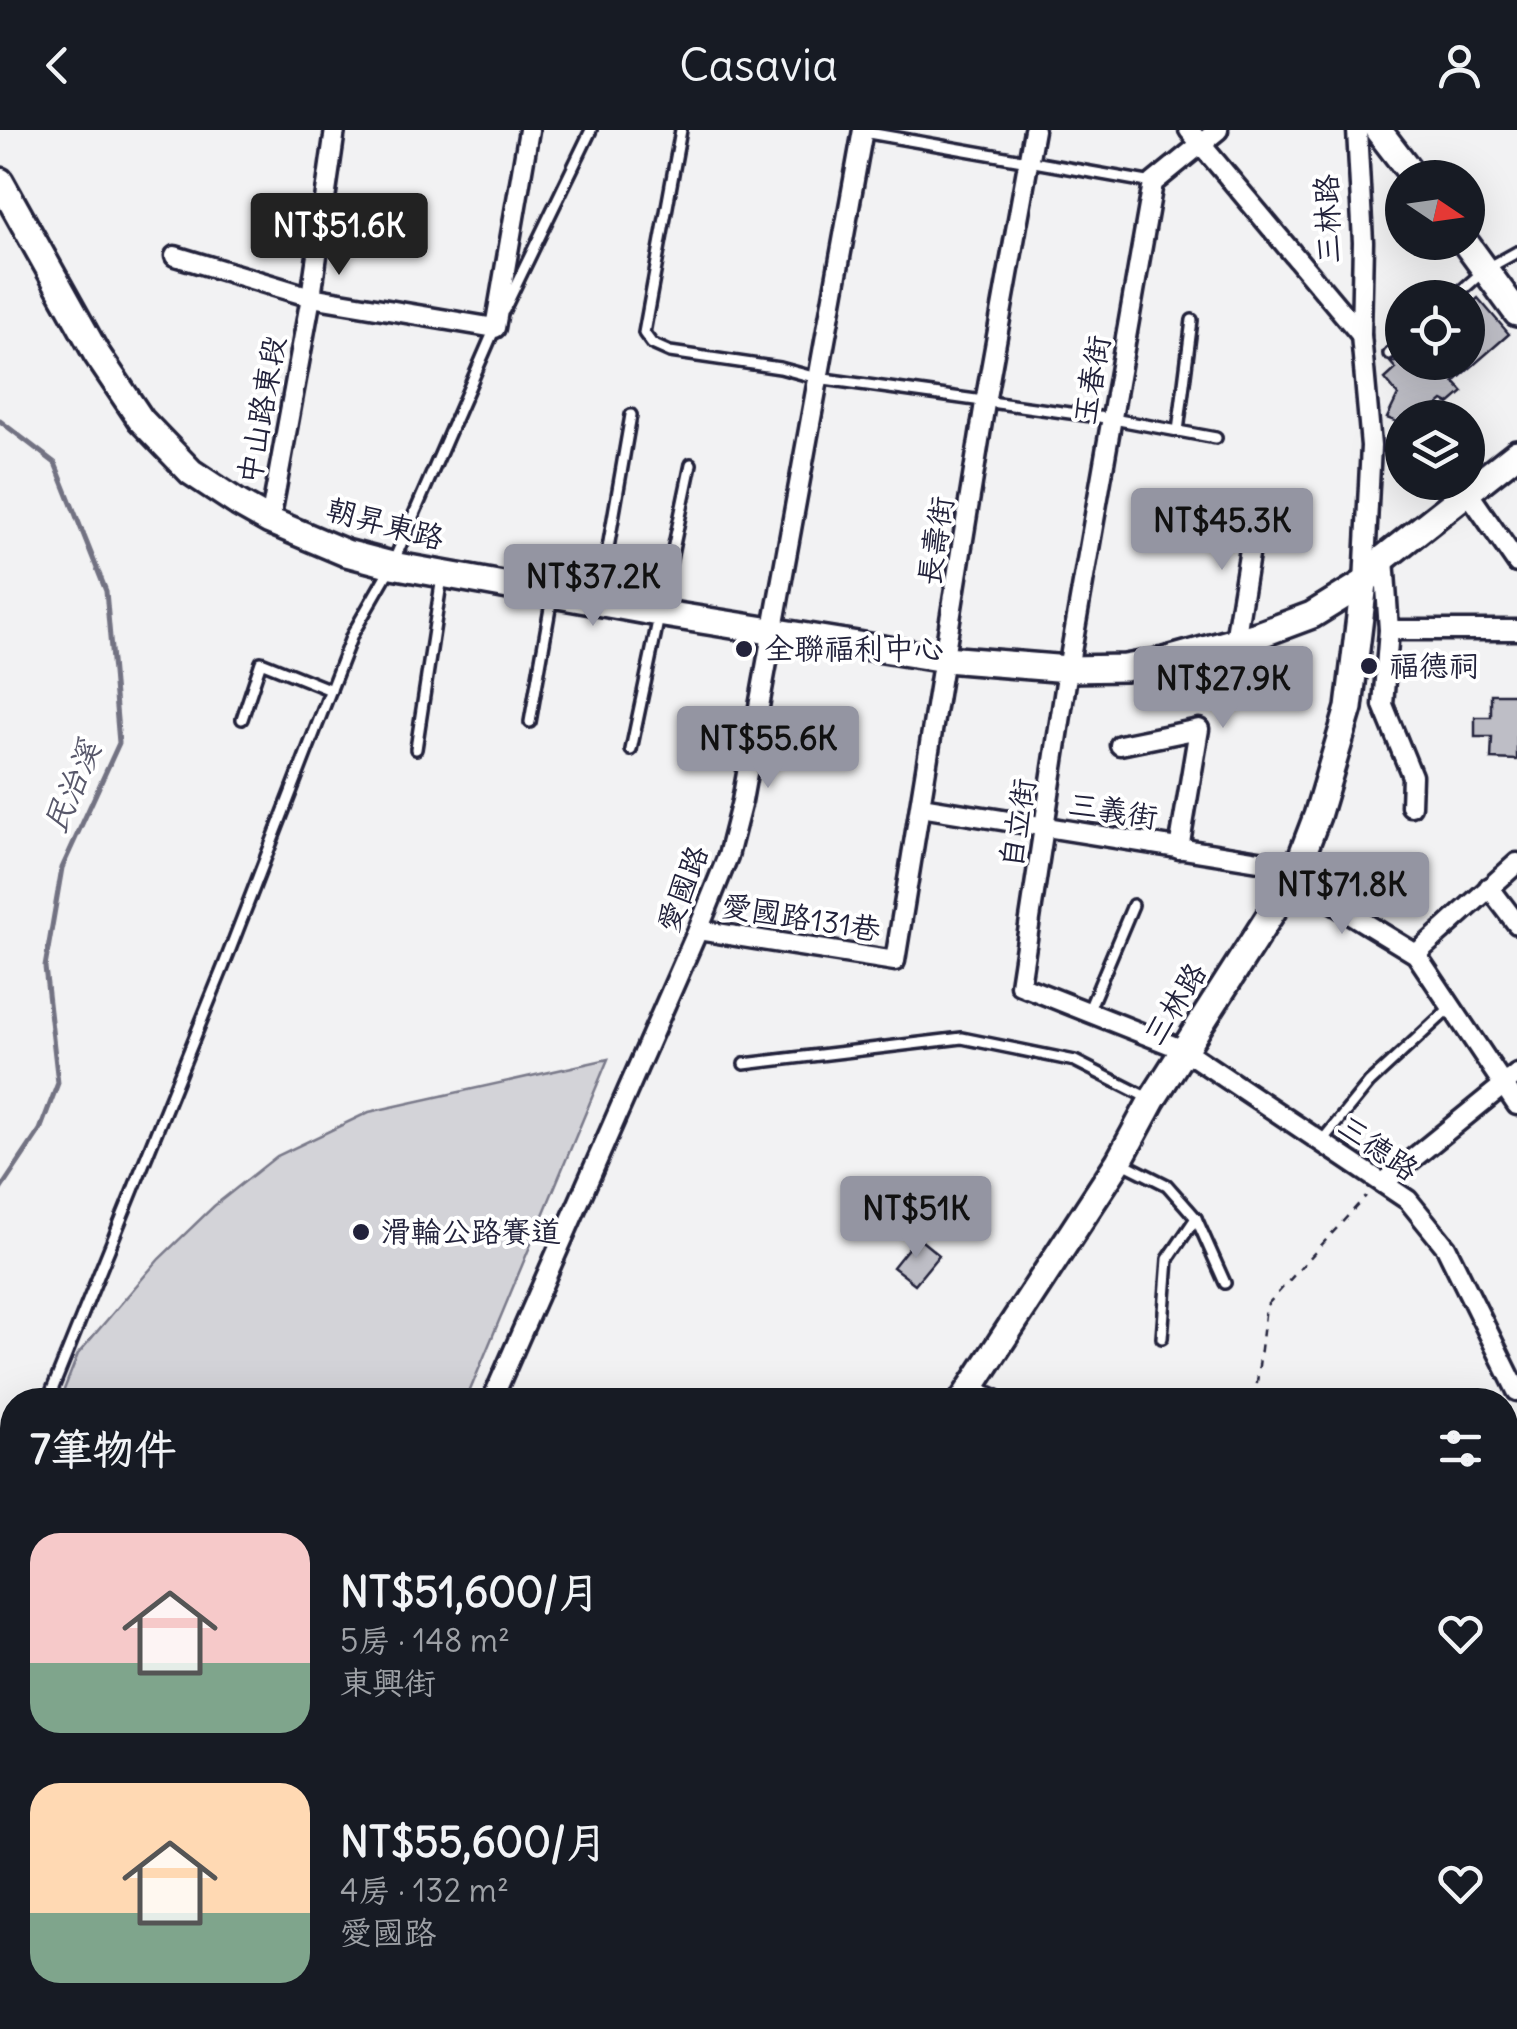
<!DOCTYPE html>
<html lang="zh-TW">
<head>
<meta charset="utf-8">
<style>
  :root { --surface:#171b24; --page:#20242c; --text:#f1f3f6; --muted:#9ea1a6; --accent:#9495a2 }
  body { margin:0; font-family:Delius,"LXGW WenKai TC",sans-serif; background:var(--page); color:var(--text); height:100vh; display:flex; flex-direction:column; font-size:38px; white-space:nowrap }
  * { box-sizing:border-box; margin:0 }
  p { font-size:32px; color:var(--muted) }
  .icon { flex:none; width:55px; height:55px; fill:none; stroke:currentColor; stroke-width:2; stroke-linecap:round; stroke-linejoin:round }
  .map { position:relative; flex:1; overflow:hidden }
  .side { position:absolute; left:0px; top:1258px; width:1518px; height:642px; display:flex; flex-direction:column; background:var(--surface); border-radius:40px 40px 0 0; box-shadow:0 10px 40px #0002 }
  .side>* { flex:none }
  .needle { width:65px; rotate:103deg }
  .controls { position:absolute; left:1385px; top:30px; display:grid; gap:20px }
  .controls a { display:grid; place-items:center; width:100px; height:100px; border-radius:50%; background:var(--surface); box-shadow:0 10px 40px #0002; font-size:50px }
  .price { position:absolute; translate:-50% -85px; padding:0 22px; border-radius:10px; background:var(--accent); color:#111; font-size:32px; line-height:65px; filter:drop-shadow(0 2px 5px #0008) }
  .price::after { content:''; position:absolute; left:50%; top:60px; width:30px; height:22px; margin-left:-15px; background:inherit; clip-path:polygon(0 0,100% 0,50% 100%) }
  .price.selected { background:#222; color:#fff }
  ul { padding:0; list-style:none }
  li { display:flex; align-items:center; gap:30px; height:250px; padding:0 30px }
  li span { display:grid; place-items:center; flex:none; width:280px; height:200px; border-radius:30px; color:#555 }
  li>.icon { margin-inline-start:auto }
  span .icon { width:120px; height:120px; fill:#fffc; stroke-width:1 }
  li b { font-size:42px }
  h2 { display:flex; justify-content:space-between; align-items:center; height:120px; padding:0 30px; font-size:42px }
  header { display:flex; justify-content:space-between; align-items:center; height:130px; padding:0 30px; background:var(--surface); font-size:45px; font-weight:600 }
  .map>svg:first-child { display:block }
</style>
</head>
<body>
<header><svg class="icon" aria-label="back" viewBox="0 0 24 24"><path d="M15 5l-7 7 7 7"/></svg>Casavia<svg class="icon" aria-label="person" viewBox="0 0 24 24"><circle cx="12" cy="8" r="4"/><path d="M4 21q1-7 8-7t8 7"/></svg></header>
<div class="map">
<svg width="1517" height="1899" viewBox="0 0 1517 1899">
  <rect width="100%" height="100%" fill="#f2f2f3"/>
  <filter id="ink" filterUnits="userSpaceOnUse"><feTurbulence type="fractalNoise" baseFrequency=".01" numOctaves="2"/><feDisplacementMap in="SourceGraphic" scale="20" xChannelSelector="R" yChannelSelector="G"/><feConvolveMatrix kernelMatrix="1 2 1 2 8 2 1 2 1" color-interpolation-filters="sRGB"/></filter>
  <g filter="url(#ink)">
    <g fill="#d3d3d8" stroke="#7a7a8a" stroke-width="2.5">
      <path d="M608,929L466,1270H60L78,1224L159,1129L214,1076L277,1026L369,982Z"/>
      <path d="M12,1396V1612L0,1604V1429Z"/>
    </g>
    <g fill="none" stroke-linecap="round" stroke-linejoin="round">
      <path stroke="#727282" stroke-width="5" d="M0,291L55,333L106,461L119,613L62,738L45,837L58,953L40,1000L0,1060"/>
    </g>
    <g fill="#bebec6" stroke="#22223b" stroke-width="2.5">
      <path d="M1478,168L1509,204L1454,252L1463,262L1449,274L1443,271L1423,288H1402V294L1387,288L1398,265L1385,249L1396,239L1390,232H1468V177Z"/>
      <path d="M1491,564H1517V630L1491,629L1492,607H1475V587H1491Z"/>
      <path d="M917,1107L939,1125L915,1154L893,1137Z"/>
    </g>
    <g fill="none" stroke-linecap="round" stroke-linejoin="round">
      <defs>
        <g id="lane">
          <path d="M681,0L644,203L652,214L670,222L780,238L817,248L1113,289L1216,308"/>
          <path d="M863,2L1153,53"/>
          <path d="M1453,168L1486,139L1517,122"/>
          <path d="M504,180L591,0"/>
          <path d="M1389,224L1402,212"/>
          <path d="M1178,301L1192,190"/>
          <path d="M599,470L631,285"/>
          <path d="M242,589L261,532L331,560"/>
          <path d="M530,592L552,467"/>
          <path d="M416,619L442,447"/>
          <path d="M631,620L691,334"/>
          <path d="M1088,882L1133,775"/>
          <path d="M744,934L962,908L1075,931L1150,969"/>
          <path d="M1321,1012L1369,953L1451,877"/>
          <path d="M1121,1032L1167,1055L1196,1088L1225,1153"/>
          <path d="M1162,1208L1168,1129L1196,1088"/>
          <path d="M48,1270L224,835L352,505L392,435L495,198"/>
          <path d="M0,1387L12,1356"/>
        </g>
        <g id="street">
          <path d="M1189,0L1361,205"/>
          <path d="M1218,0L1153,53L1068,539L1020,855L1184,920L1408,1070L1446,1117L1517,1261"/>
          <path d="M1357,0L1363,112L1361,205L1371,316L1364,453"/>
          <path d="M175,126L311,167L495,198L529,0"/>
          <path d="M1467,361L1517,433"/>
          <path d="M270,391L311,167L335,0"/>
          <path d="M1384,428L1389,500L1383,575L1412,646L1411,676"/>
          <path d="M1389,500H1517"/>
          <path d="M1235,511L1256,382"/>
          <path d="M1120,615L1199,599L1179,719"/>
          <path d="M921,677L1296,737"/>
          <path d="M1293,749L1416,824L1517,975"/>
          <path d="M1489,757L1517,794"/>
          <path d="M698,800L895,831L985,273L1034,0"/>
          <path d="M1416,824L1517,733"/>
          <path d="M1383,1053L1517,944"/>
          <path d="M970,1259L995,1270"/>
          <path d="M492,1270L698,800L728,726L742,671L863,0"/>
          <path d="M1505,1308L1517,1304"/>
          <path d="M0,1728L12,1732"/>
          <path d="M1508,1899L1517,1887"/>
        </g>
        <g id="secondary">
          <path d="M1378,0L1415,48"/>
          <path d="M0,51L96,223L141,290L191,342L238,373L270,391L346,423L392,435L658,483L945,529L1068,539L1125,538L1164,531L1261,504L1312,485L1364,453L1384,428L1517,323"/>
          <path d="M1465,112L1517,183"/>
          <path d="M963,1270L1119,1031L1152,970L1293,749L1317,686L1349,578L1364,453"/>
          <path d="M310,1899L320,1888"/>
        </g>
      </defs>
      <use href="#lane" stroke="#22223b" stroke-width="16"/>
      <use href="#street" stroke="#22223b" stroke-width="25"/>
      <use href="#secondary" stroke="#22223b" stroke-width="32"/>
      <path stroke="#22223b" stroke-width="2.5" stroke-dasharray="8 8" stroke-linecap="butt" d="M1255,1270L1266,1176L1366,1066"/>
      <use href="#lane" stroke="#fff" stroke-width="9"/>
      <use href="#street" stroke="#fff" stroke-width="18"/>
      <use href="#secondary" stroke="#fff" stroke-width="25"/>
    </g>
  </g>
  <g fill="#22223b" stroke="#fff" stroke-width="4">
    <circle cx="744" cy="519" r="10"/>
    <circle cx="1369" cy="536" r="10"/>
    <circle cx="361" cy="1102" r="10"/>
  </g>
  <g text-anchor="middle" stroke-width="8" stroke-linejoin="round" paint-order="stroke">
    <g font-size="30" fill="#22223b" stroke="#fff">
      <text transform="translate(1328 89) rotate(-92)" y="10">三林路</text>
      <text transform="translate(1092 250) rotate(-80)" y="10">玉春街</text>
      <text transform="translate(262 280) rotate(-80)" y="10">中山路東段</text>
      <text transform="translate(385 394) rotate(15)" y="10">朝昇東路</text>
      <text transform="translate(936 411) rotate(-81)" y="10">長壽街</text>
      <text transform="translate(1113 681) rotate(9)" y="10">三義街</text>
      <text transform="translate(1018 693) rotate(-81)" y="10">自立街</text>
      <text transform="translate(683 759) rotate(-69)" y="10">愛國路</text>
      <text transform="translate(801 788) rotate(9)" y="10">愛國路131巷</text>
      <text transform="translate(1175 874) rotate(-58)" y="10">三林路</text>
      <text transform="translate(1378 1018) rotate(35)" y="10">三德路</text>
    </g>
    <g font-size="30" fill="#22223b" stroke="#fff" text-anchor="start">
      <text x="764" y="529">全聯福利中心</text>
      <text x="1389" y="546">福德祠</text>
      <text x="381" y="1112">滑輪公路賽道</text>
    </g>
    <g font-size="32" font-style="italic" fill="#58586b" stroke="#fff">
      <text transform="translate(72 657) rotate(-67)" y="11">民治溪</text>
    </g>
  </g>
</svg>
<div class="controls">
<a><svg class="needle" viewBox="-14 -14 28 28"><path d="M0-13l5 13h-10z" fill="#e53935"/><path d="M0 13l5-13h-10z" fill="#9ea1a6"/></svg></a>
<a><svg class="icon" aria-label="locate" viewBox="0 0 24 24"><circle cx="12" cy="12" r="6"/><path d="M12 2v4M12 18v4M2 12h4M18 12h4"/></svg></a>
<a><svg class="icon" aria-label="layers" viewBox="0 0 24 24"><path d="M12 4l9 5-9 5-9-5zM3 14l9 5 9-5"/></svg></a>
</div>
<b class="price selected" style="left:339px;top:148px">NT$51.6K</b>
<b class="price" style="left:1222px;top:443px">NT$45.3K</b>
<b class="price" style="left:593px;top:499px">NT$37.2K</b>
<b class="price" style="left:1223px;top:601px">NT$27.9K</b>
<b class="price" style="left:768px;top:661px">NT$55.6K</b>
<b class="price" style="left:1342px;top:807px">NT$71.8K</b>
<b class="price" style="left:916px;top:1131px">NT$51K</b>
<section class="side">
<h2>7筆物件<svg class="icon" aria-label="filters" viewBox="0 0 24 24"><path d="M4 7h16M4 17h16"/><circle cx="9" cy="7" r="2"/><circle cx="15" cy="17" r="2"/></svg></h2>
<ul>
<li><span style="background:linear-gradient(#f6c9c9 65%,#7fa58c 0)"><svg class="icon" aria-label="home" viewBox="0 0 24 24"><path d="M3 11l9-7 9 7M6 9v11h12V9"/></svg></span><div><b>NT$51,600/月</b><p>5房 · 148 m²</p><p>東興街</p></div><svg class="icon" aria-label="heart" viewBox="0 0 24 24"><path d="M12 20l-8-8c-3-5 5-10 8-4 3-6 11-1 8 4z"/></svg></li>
<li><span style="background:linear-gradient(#ffd9b3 65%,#7fa58c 0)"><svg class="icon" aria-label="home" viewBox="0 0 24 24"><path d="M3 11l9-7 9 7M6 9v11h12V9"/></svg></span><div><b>NT$55,600/月</b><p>4房 · 132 m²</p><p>愛國路</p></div><svg class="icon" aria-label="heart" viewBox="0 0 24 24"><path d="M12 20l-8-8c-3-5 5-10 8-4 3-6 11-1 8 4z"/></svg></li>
</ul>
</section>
</div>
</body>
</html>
